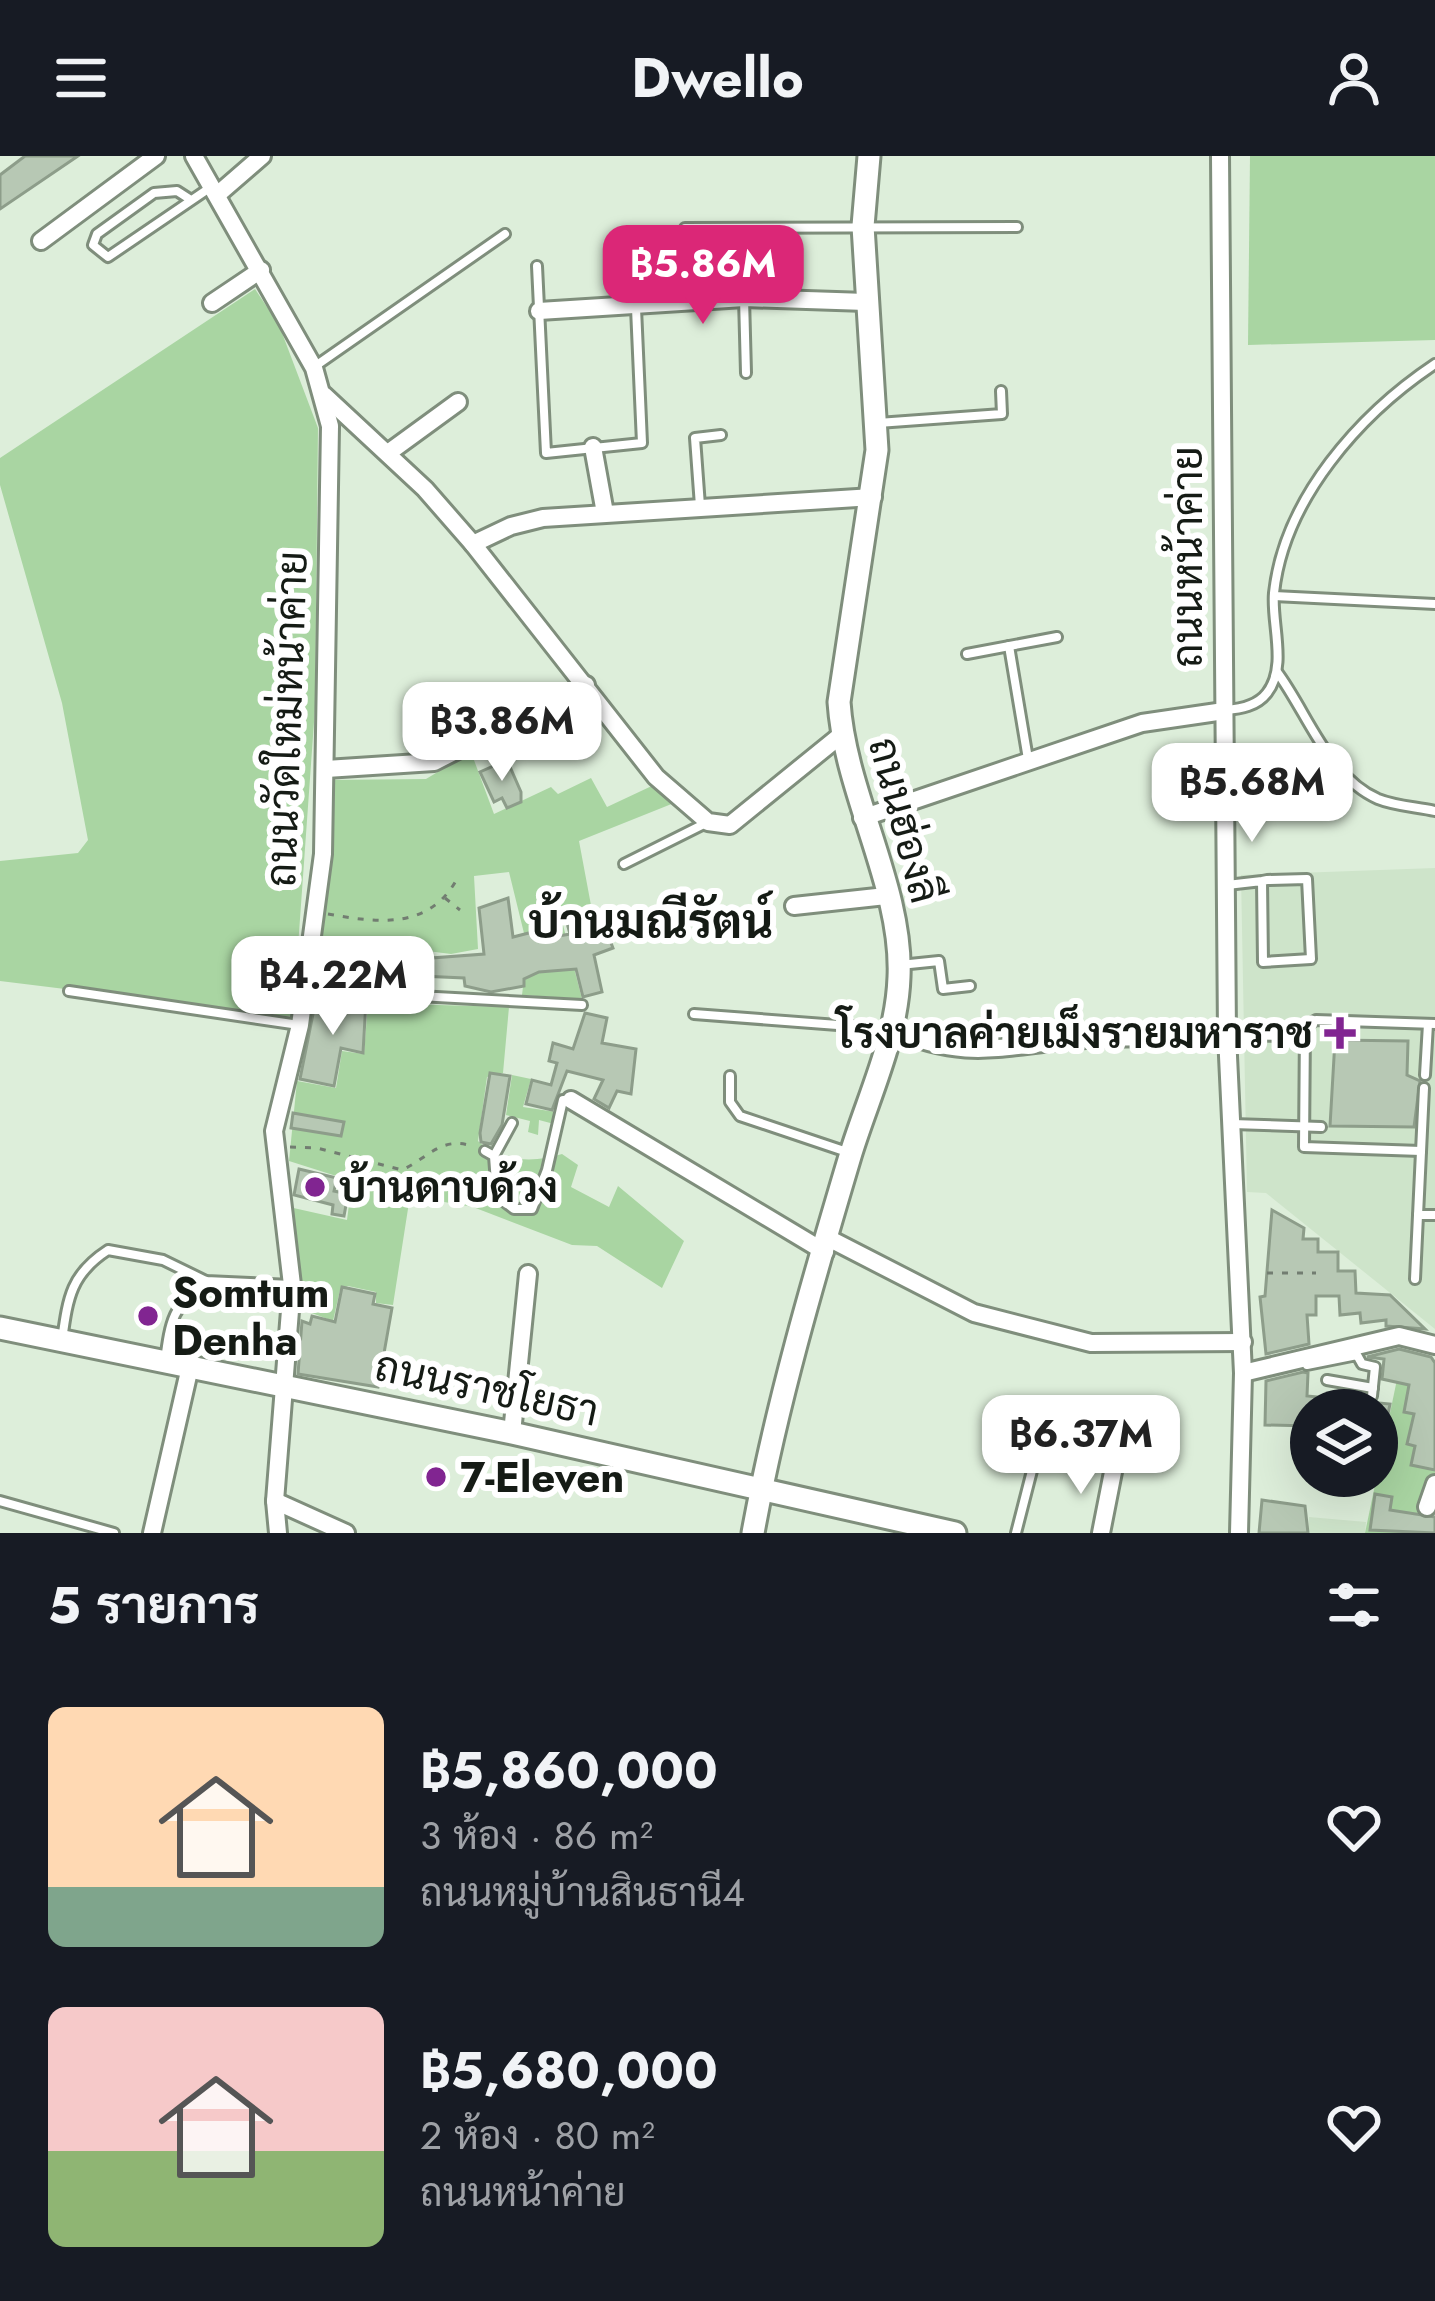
<!DOCTYPE html>
<html lang="th">
<head>
<meta charset="utf-8">
<style>
  :root { --surface:#171b24; --page:#242831; --text:#f1f3f6; --muted:#9ea1a6; --accent:#db2777 }
  body { margin:0; font-family:Jost,Sarabun,sans-serif; background:var(--page); color:var(--text); height:100vh; display:flex; flex-direction:column; font-size:45px; white-space:nowrap }
  * { box-sizing:border-box; margin:0 }
  p { font-size:39px; color:var(--muted) }
  .icon { flex:none; width:66px; height:66px; fill:none; stroke:currentColor; stroke-width:2; stroke-linecap:round; stroke-linejoin:round }
  .map { position:relative; height:1377px; overflow:hidden }
  .side { display:flex; flex-direction:column; background:var(--surface); flex:1 }
  .side>* { flex:none }
  .fabs { position:absolute; left:1290px; top:1233px; display:grid; gap:24px }
  .fabs a { display:grid; place-items:center; width:108px; height:108px; border-radius:50%; background:var(--surface); box-shadow:0 12px 48px #0002; font-size:60px }
  .price { position:absolute; translate:-50% -102px; padding:0 27px; border-radius:24px; background:#fff; color:#222; font-size:39px; line-height:78px; filter:drop-shadow(0 3px 6px #0008) }
  .price::after { content:''; position:absolute; left:50%; top:72px; width:36px; height:27px; margin-left:-18px; background:inherit; clip-path:polygon(0 0,100% 0,50% 100%) }
  .price.active { background:var(--accent); color:#fff }
  ul { padding:0; list-style:none }
  li { display:flex; align-items:center; gap:36px; height:300px; padding:0 48px }
  li span { display:grid; place-items:center; flex:none; width:336px; height:240px; border-radius:18px; color:#555 }
  li>.icon { margin-inline-start:auto }
  span .icon { width:144px; height:144px; fill:#fffc; stroke-width:1 }
  li b { font-size:51px }
  h2 { display:flex; justify-content:space-between; align-items:center; height:144px; padding:0 48px; font-size:51px }
  header { display:flex; justify-content:space-between; align-items:center; height:156px; padding:0 48px; background:var(--surface); font-size:54px; font-weight:700 }
  .map>svg:first-child { display:block }
</style>
</head>
<body>
<header><svg class="icon" aria-label="menu" viewBox="0 0 24 24"><path d="M4 6h16M4 12h16M4 18h16"/></svg>Dwello<svg class="icon" aria-label="person" viewBox="0 0 24 24"><circle cx="12" cy="8" r="4"/><path d="M4 21q1-7 8-7t8 7"/></svg></header>
<div class="map">
<svg width="1435" height="1377" viewBox="0 0 1435 1377">
  <rect width="100%" height="100%" fill="#ddeeda"/>
  <g fill="#cee4ca">
    <path d="M1435,712V1173L1266,1037L1247,1036L1241,719Z"/>
    <path d="M1309,1361L1366,1366L1365,1377H1308Z"/>
  </g>
  <g fill="#a9d5a2">
    <path d="M1250,0H1435V184L1248,189Z"/>
    <path d="M255,133L279,169L318,272L315,552L293,861L0,825V705L78,697L88,684L62,547L0,329V302Z"/>
    <path d="M471,596L494,658L551,631L558,638L591,622L607,651L656,628L674,647L579,685L593,760L563,769L582,843L522,839L524,823L534,818L509,716L474,720L478,793L451,798L316,781L329,624L426,623Z"/>
    <path d="M368,847L509,851L503,917L487,921L478,985C499,1006 535,1007 562,998L578,1009L571,1031L609,1051L618,1030L684,1085L662,1132L597,1090L572,1089L473,1051L410,1040L393,1149L376,1147V1136L348,1130L340,1134L333,1165L301,1153C304,1121 292,1085 289,1051L347,1064L352,1025L289,1005L297,925L336,932L342,895L364,898Z"/>
    <path d="M512,919L531,923L523,951L556,956L554,968L539,964L538,979L528,976L530,965L506,959Z"/>
    <path d="M1400,1209L1435,1223V1319L1420,1377H1365Z"/>
  </g>
  <g fill="#b7c8b4" stroke="#8d9d8a" stroke-width="3">
    <path d="M25,0H78L0,53V19Z"/>
    <path d="M507,604L521,636V646L507,652L502,642L494,646L480,616Z"/>
    <path d="M508,742L513,781L544,773L547,782L570,778L567,767L601,761L613,792L594,799L602,836L583,841L576,813L539,816L524,823V830L491,836L465,830L464,822L354,817L356,789L386,792L387,797L405,799L404,804L484,798L479,752Z"/>
    <path d="M316,843L366,845L363,897L341,892L334,930L300,923Z"/>
    <path d="M585,857L607,862L602,887L636,893L631,938L617,935L609,952L594,943L603,924L567,915L552,954L526,948L532,924L551,929L557,907L549,905L553,887L573,893Z"/>
    <path d="M1335,884L1408,885L1407,919L1420,925L1414,971L1330,970Z"/>
    <path d="M490,917L510,920L502,969L491,988L481,986L480,977Z"/>
    <path d="M293,957L344,966L341,980L291,972Z"/>
    <path d="M299,1013L337,1022L334,1035L348,1038L344,1060L332,1058L333,1049L294,1039Z"/>
    <path d="M1272,1054L1304,1072L1303,1083H1318V1096H1338V1115H1355L1356,1137L1390,1139L1425,1173L1386,1170V1164L1361,1167L1360,1157L1340,1159L1339,1140H1316V1159H1307L1309,1188L1266,1198L1260,1141L1265,1140Z"/>
    <path d="M342,1131L375,1138L373,1148L392,1152L378,1231L298,1218L302,1165L310,1168L312,1160L335,1166Z"/>
    <path d="M1399,1193L1431,1201L1435,1207V1314L1411,1309L1415,1290L1407,1288L1414,1258L1404,1256L1409,1229L1382,1223L1384,1203L1367,1201Z"/>
    <path d="M1303,1216L1308,1217L1307,1240L1390,1248L1387,1263L1377,1261V1254H1311V1270L1265,1269L1266,1225Z"/>
    <path d="M1375,1338L1392,1341L1390,1354L1435,1361V1377L1370,1374Z"/>
    <path d="M1262,1344L1305,1350L1308,1377H1259Z"/>
  </g>
  <g fill="none" stroke-linecap="round" stroke-linejoin="round">
    <defs>
      <g id="service">
        <path d="M191,44L177,35L154,37L97,78L93,89L108,101L211,31"/>
        <path d="M685,72L1017,71"/>
        <path d="M537,110L546,297L642,287L636,152"/>
        <path d="M744,142L746,217"/>
        <path d="M314,211L505,78"/>
        <path d="M878,267L1002,258L1001,235"/>
        <path d="M700,350L695,282L721,279"/>
        <path d="M1274,440L1435,448"/>
        <path d="M1009,490L1028,603"/>
        <path d="M967,498L1057,481"/>
        <path d="M1277,516C1307,556 1328,621 1378,643C1395,650 1417,651 1435,655"/>
        <path d="M1226,554C1241,553 1257,550 1267,537C1288,510 1271,467 1274,437C1284,343 1360,258 1435,208"/>
        <path d="M624,708L706,667"/>
        <path d="M1227,729L1262,725L1267,724L1307,723L1311,803L1263,806L1262,725"/>
        <path d="M900,809L939,805L943,833L970,830"/>
        <path d="M308,834L582,849"/>
        <path d="M69,835L299,869"/>
        <path d="M694,858L890,873"/>
        <path d="M1305,870L1304,991L1421,995"/>
        <path d="M1227,879L1288,880L1316,864L1435,868"/>
        <path d="M1425,919L1428,868"/>
        <path d="M730,920V946L740,960L850,997"/>
        <path d="M1232,968L1321,971"/>
        <path d="M485,995L494,1000L497,1040L514,1053H532L547,1014L563,944H571"/>
        <path d="M494,1000L512,967"/>
        <path d="M1418,1059H1435"/>
        <path d="M1415,1123L1424,932"/>
        <path d="M62,1184C68,1141 71,1118 108,1094L163,1104L206,1125L291,1129"/>
        <path d="M165,1205C170,1165 173,1149 206,1125"/>
        <path d="M1307,1209L1357,1199L1362,1208L1375,1211L1372,1240"/>
        <path d="M1327,1224L1373,1232"/>
        <path d="M0,1345L114,1377"/>
        <path d="M1016,1377L1035,1303"/>
      </g>
      <g id="minor">
        <path d="M194,0L314,212L330,270L323,698L300,869L274,975L292,1129L275,1345L278,1377"/>
        <path d="M1220,0L1227,879L1243,1217L1239,1377"/>
        <path d="M217,39L262,0"/>
        <path d="M41,85L156,0"/>
        <path d="M212,147L261,114"/>
        <path d="M539,155L744,142L866,146"/>
        <path d="M324,239L425,333L473,388L656,621L708,666L730,669L841,579"/>
        <path d="M593,291L605,357"/>
        <path d="M388,297L458,246"/>
        <path d="M473,388L511,370L543,362L873,341"/>
        <path d="M326,613L434,606L586,529"/>
        <path d="M862,662L1142,567L1224,555"/>
        <path d="M794,750L886,740"/>
        <path d="M892,873C971,908 1007,887 1086,883C1133,880 1180,882 1227,879"/>
        <path d="M571,944L825,1096"/>
        <path d="M828,1082L974,1157L1091,1187L1243,1186"/>
        <path d="M1243,1217L1399,1180L1435,1189"/>
        <path d="M512,1277L528,1118"/>
        <path d="M275,1345L346,1377"/>
        <path d="M1427,1351L1435,1328"/>
        <path d="M152,1377L190,1211"/>
        <path d="M1101,1377L1113,1316"/>
      </g>
      <path id="tertiary" d="M753,1377C776,1250 814,1121 851,997C869,939 897,882 899,821C903,731 845,638 839,546L877,294L863,70L869,0"/>
      <path id="secondary" d="M0,1172L512,1277L955,1377"/>
    </defs>
    <use href="#service" stroke="#7f8e7c" stroke-width="14"/>
    <use href="#minor" stroke="#7f8e7c" stroke-width="22"/>
    <use href="#tertiary" stroke="#7f8e7c" stroke-width="27"/>
    <use href="#secondary" stroke="#7f8e7c" stroke-width="27"/>
    <g stroke="#727d71" stroke-width="3" stroke-dasharray="6 9" stroke-linecap="butt">
      <path d="M445,742L460,754"/>
      <path d="M328,758C378,767 429,774 457,723"/>
      <path d="M290,991L317,992L402,1014C428,1002 441,980 472,990"/>
      <path d="M1267,1117H1316"/>
    </g>
    <use href="#service" stroke="#fff" stroke-width="8"/>
    <use href="#minor" stroke="#fff" stroke-width="16"/>
    <use href="#tertiary" stroke="#fff" stroke-width="21"/>
    <use href="#secondary" stroke="#fff" stroke-width="21"/>
  </g>
  <g fill="#812591" stroke="#fff" stroke-width="4.5">
    <path d="M1334 859h12v12h12v12h-12v12h-12v-12h-12v-12h12z"/>
    <circle cx="315" cy="1031" r="12"/>
    <circle cx="148" cy="1160" r="12"/>
    <circle cx="436" cy="1321" r="12"/>
  </g>
  <g text-anchor="middle" stroke-width="12" stroke-linejoin="round" paint-order="stroke">
    <g font-size="42" fill="#151b15" stroke="#fff">
      <text transform="translate(1187 401) rotate(-90)" y="15">ถนนหน้าค่าย</text>
      <text transform="translate(286 563) rotate(-88)" y="15">ถนนวัดใหม่หน้าค่าย</text>
      <text transform="translate(905 664) rotate(75)" y="15">ถนนฮ่องลี</text>
      <text transform="translate(487 1232) rotate(12)" y="15">ถนนราชโยธา</text>
    </g>
    <g font-size="42" font-weight="bold" fill="#151b15" stroke="#fff" text-anchor="start">
      <text x="1313" y="892" text-anchor="end">โรงบาลค่ายเม็งรายมหาราช</text>
      <text x="339" y="1046">บ้านดาบด้วง</text>
      <text x="172" y="1151">Somtum<tspan x="172" dy="48">Denha</tspan></text>
      <text x="460" y="1336">7-Eleven</text>
    </g>
    <g font-size="48" font-weight="bold" fill="#151b15" stroke="#fff">
      <text x="651" y="782">บ้านมณีรัตน์</text>
    </g>
  </g>
</svg>
<div class="fabs">
<a><svg class="icon" aria-label="layers" viewBox="0 0 24 24"><path d="M12 4l9 5-9 5-9-5zM3 14l9 5 9-5"/></svg></a>
</div>
<b class="price active" style="left:703px;top:171px">฿5.86M</b>
<b class="price" style="left:502px;top:628px">฿3.86M</b>
<b class="price" style="left:1252px;top:689px">฿5.68M</b>
<b class="price" style="left:333px;top:882px">฿4.22M</b>
<b class="price" style="left:1081px;top:1341px">฿6.37M</b>
</div>
<section class="side">
<h2>5 รายการ<svg class="icon" aria-label="filters" viewBox="0 0 24 24"><path d="M4 7h16M4 17h16"/><circle cx="9" cy="7" r="2"/><circle cx="15" cy="17" r="2"/></svg></h2>
<ul>
<li><span style="background:linear-gradient(#ffd9b3 75%,#7fa58c 0)"><svg class="icon" aria-label="home" viewBox="0 0 24 24"><path d="M3 11l9-7 9 7M6 9v11h12V9"/></svg></span><div><b>฿5,860,000</b><p>3 ห้อง · 86 m²</p><p>ถนนหมู่บ้านสินธานี4</p></div><svg class="icon" aria-label="heart" viewBox="0 0 24 24"><path d="M12 20l-8-8c-3-5 5-10 8-4 3-6 11-1 8 4z"/></svg></li>
<li><span style="background:linear-gradient(#f6c9c9 60%,#8fb573 0)"><svg class="icon" aria-label="home" viewBox="0 0 24 24"><path d="M3 11l9-7 9 7M6 9v11h12V9"/></svg></span><div><b>฿5,680,000</b><p>2 ห้อง · 80 m²</p><p>ถนนหน้าค่าย</p></div><svg class="icon" aria-label="heart" viewBox="0 0 24 24"><path d="M12 20l-8-8c-3-5 5-10 8-4 3-6 11-1 8 4z"/></svg></li>
</ul>
</section>
</body>
</html>
